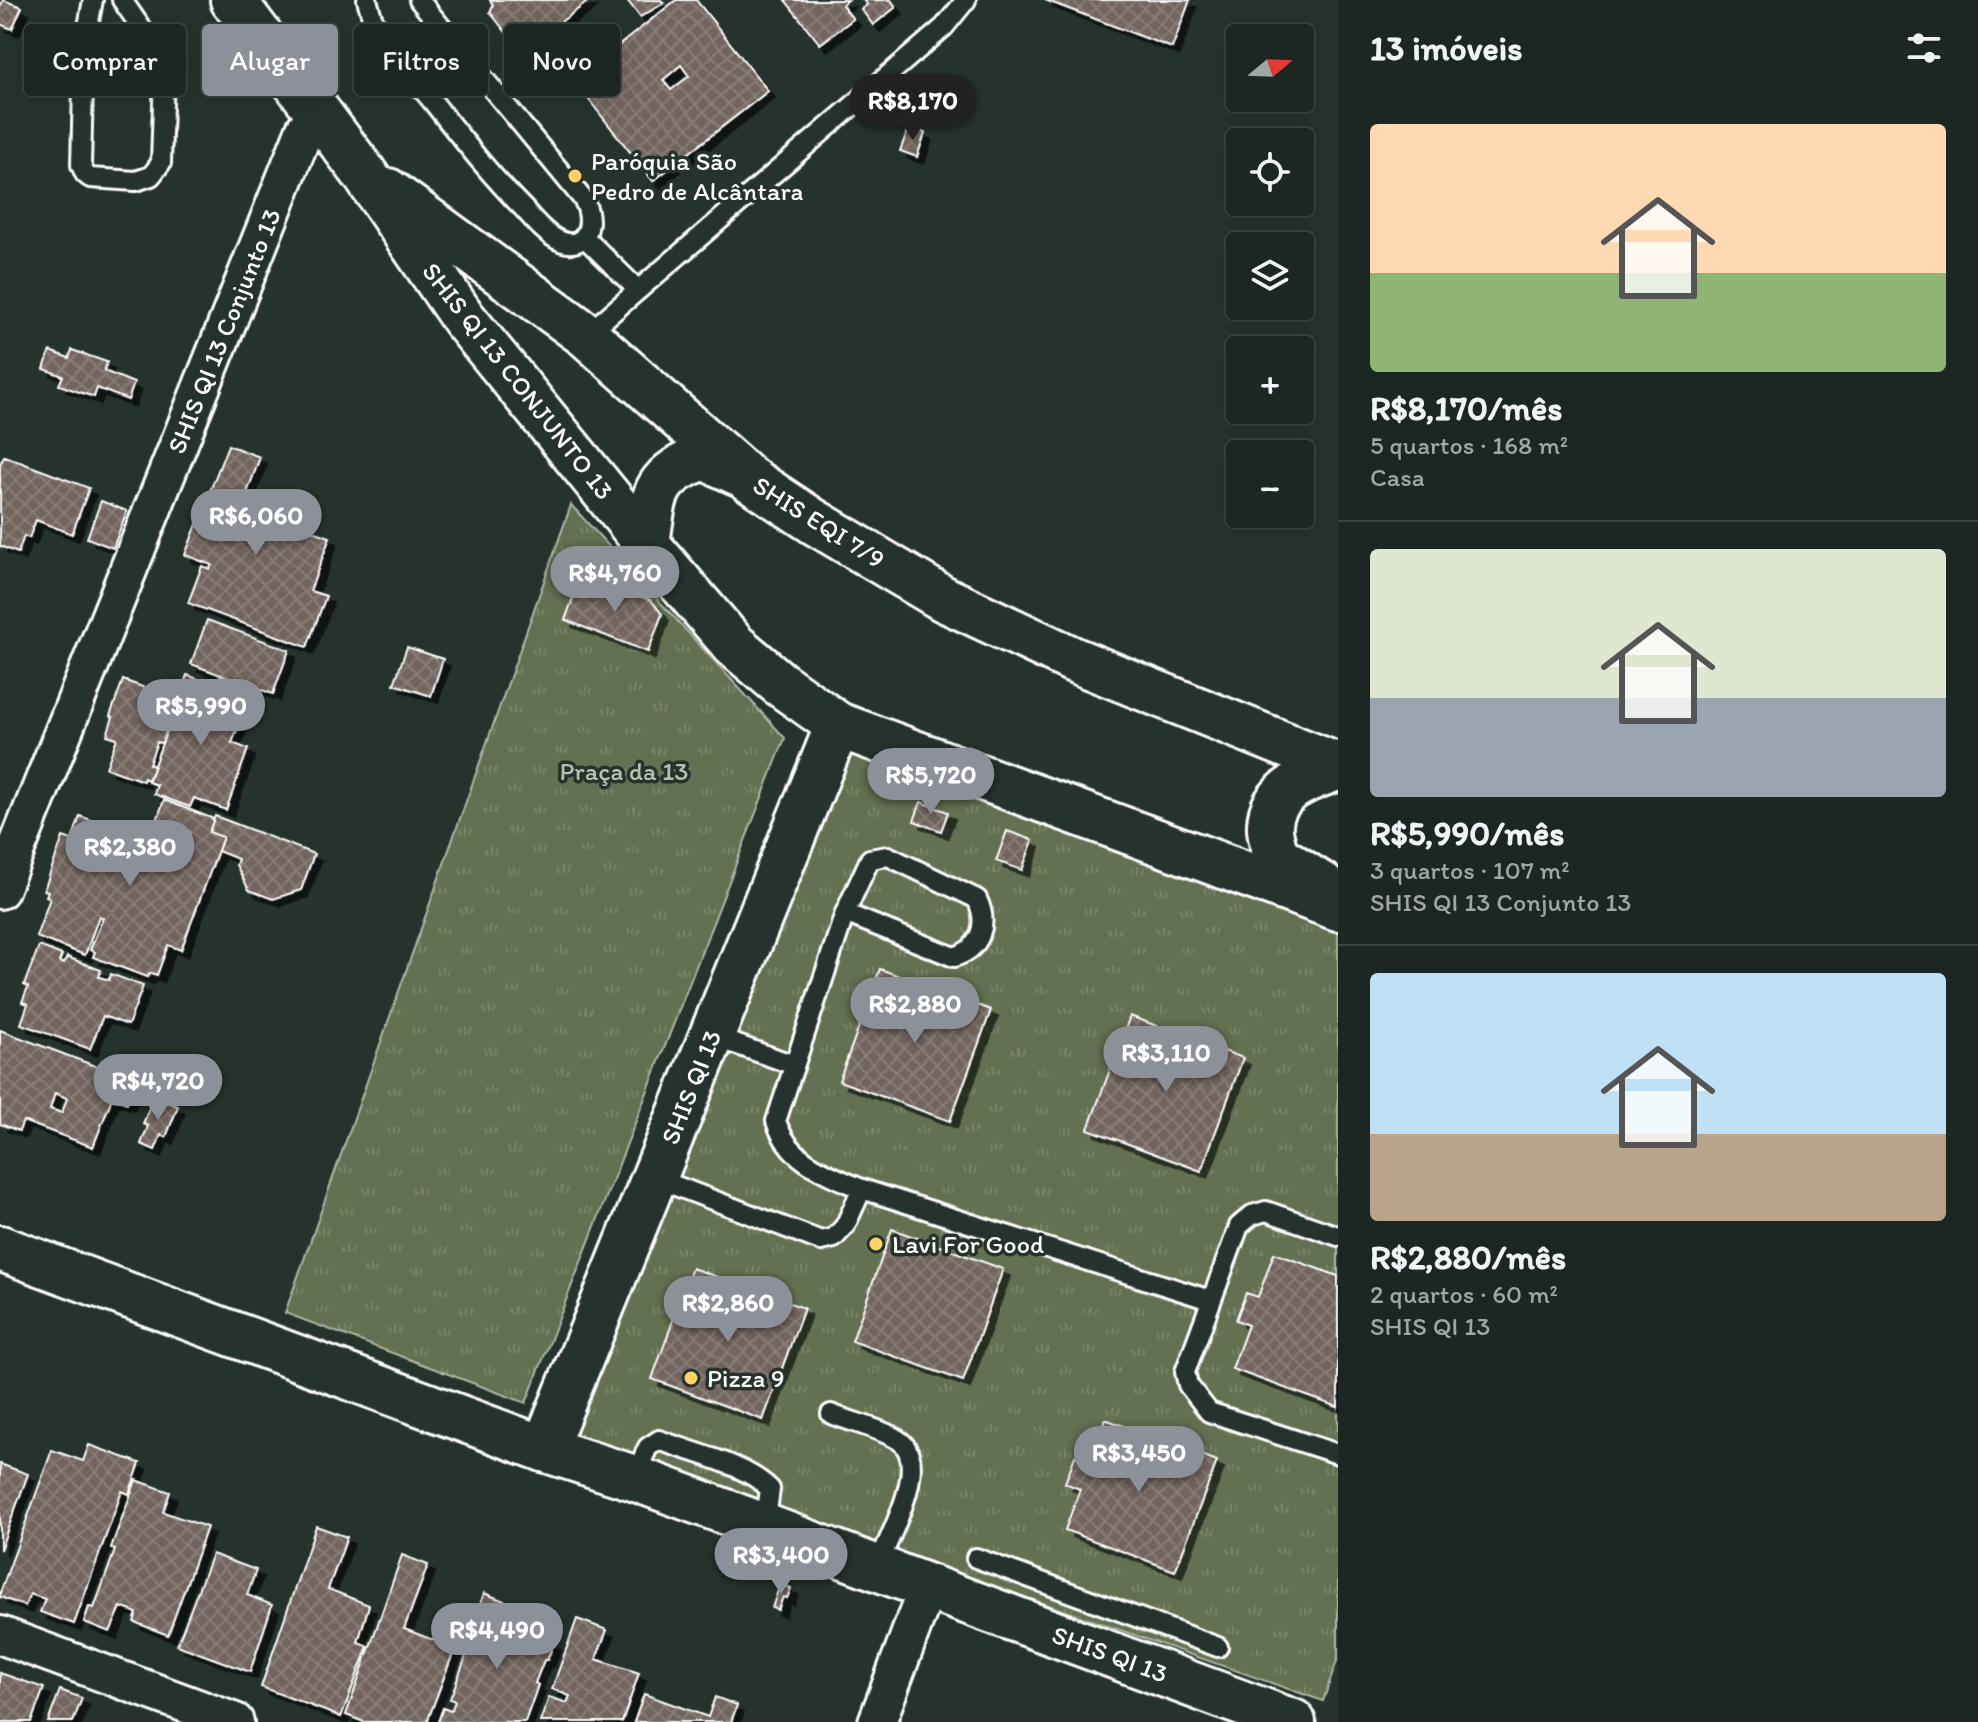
<!DOCTYPE html>
<html lang="pt">
<head>
<meta charset="utf-8">
<style>
  :root { --surface:#1c2622; --page:#252e2a; --text:#f1f3f6; --muted:#a0a5a5; --line:#3a4340; --accent:#8c9099 }
  body { margin:0; font-family:Itim,sans-serif; background:var(--page); color:var(--text); height:100vh; display:flex; flex-direction:column; font-size:30px; white-space:nowrap }
  * { box-sizing:border-box; margin:0 }
  p { font-size:26px; color:var(--muted) }
  .icon { flex:none; width:44px; height:44px; fill:none; stroke:currentColor; stroke-width:2; stroke-linecap:round; stroke-linejoin:round }
  .map { position:relative; flex:1; overflow:hidden }
  .details { display:flex; flex-direction:column; background:var(--surface); width:640px }
  .details>* { flex:none }
  .top-card { position:absolute; left:24px; top:24px; width:760px; height:72px; display:flex; gap:16px }
  .needle { width:52px; rotate:71deg }
  .fabs { position:absolute; left:1226px; top:24px; display:grid; gap:16px }
  .fabs a { display:grid; place-items:center; width:88px; height:88px; border-radius:8px; background:var(--surface); box-shadow:0 4px 20px #0003,0 0 0 2px var(--line); font-size:40px }
  .price { position:absolute; translate:-50% -68px; padding:0 18px; border-radius:28px; background:var(--accent); color:#fff; font-size:26px; line-height:52px; filter:drop-shadow(0 2px 4px #0008) }
  .price::after { content:''; position:absolute; left:50%; top:48px; width:24px; height:18px; margin-left:-12px; background:inherit; clip-path:polygon(0 0,100% 0,50% 100%) }
  .price.on { background:#222; color:#fff }
  ul { padding:0; list-style:none }
  li { display:grid; align-content:center; gap:16px; height:424px; padding:0 32px }
  li+li { border-top:2px solid var(--line) }
  li span { display:grid; place-items:center; height:248px; border-radius:8px; color:#555 }
  li>.icon { margin-inline-start:auto }
  span .icon { width:144px; height:144px; fill:#fffc; stroke-width:1 }
  li b { font-size:34px }
  h2 { display:flex; justify-content:space-between; align-items:center; height:96px; padding:0 32px; font-size:34px }
  .chip { padding:0 28px; border-radius:8px; background:var(--surface); box-shadow:0 4px 20px #0003,0 0 0 2px var(--line); font-size:28px; line-height:72px }
  .chip.on { background:var(--accent); color:#fff }
  main { display:flex; flex:1; min-height:0 }
  .map>svg:first-child { display:block }
</style>
</head>
<body>
<main>
<div class="map">
<svg width="1338" height="1722" viewBox="0 0 1338 1722">
  <defs>
    <pattern id="park-tufts" width="24" height="20" patternUnits="userSpaceOnUse" patternTransform="scale(2)"><rect width="24" height="20" fill="#637051"/><path d="M3 7l-1-3M5 7V3M7 7l1-3M15 17l-1-3M17 17v-4M19 17l1-3" fill="none" stroke="#7a856b"/></pattern>
    <pattern id="building-cross-hatch" width="8" height="8" patternUnits="userSpaceOnUse" patternTransform="scale(2)"><rect width="8" height="8" fill="#72655f"/><path d="M0 0l8 8M0 8l8-8" fill="none" stroke="#877c77"/></pattern>
    <filter id="shadow"><feDropShadow dx="7" dy="7" stdDeviation="0" flood-color="#0009"/></filter>
  </defs>
  <rect width="100%" height="100%" fill="#26332d"/>
  <filter id="ink" filterUnits="userSpaceOnUse"><feTurbulence type="fractalNoise" baseFrequency=".0125" numOctaves="2"/><feDisplacementMap in="SourceGraphic" scale="16" xChannelSelector="R" yChannelSelector="G"/><feConvolveMatrix kernelMatrix="1 2 1 2 8 2 1 2 1" color-interpolation-filters="sRGB"/></filter>
  <g filter="url(#ink)">
    <g fill="url(#park-tufts)" stroke="#b1b8a8" stroke-width="2">
      <path d="M571,505L785,738L526,1403L285,1313Z"/>
      <path d="M842,747L1338,923V1658L1323,1701L571,1438Z"/>
    </g>
    <g fill="url(#building-cross-hatch)" stroke="#fff" stroke-width="2" fill-rule="evenodd" filter="url(#shadow)">
      <path d="M3,0L22,7L12,29L0,24V8Z"/>
      <path d="M490,0H590L526,48L515,44L490,12L493,5Z"/>
      <path d="M661,0L664,3L640,17L627,0Z"/>
      <path d="M676,0H696L768,91L653,181L574,81ZM681,65L689,76L671,90L663,80Z"/>
      <path d="M785,0H848L842,5L853,19L820,44Z"/>
      <path d="M863,0H891L896,7L873,25L861,9L867,5Z"/>
      <path d="M1045,0H1190L1172,48Z"/>
      <path d="M909,127L925,133L917,157L900,151Z"/>
      <path d="M72,350L107,362L104,371L134,383L128,400L97,388L94,397L59,385L63,376L44,369L50,351L69,358Z"/>
      <path d="M228,445L260,457L247,493L302,513L297,525L330,537L310,591L326,596L307,647L188,603L202,566L210,569L212,565L185,555Z"/>
      <path d="M4,456L89,488L72,534L36,520L29,538L24,536L18,553L0,546V464Z"/>
      <path d="M101,501L127,511L113,548L87,538Z"/>
      <path d="M581,577L651,600L662,614L648,652L565,620Z"/>
      <path d="M207,620L289,650L273,694L191,664Z"/>
      <path d="M407,647L443,659L431,696L394,684Z"/>
      <path d="M187,675L249,698L232,743L248,749L226,810L194,798L190,807L154,794L157,785L148,782Z"/>
      <path d="M123,680L173,698L162,727L167,729L162,743L157,742L149,764L154,766L148,780L144,778L143,781L106,768L117,738L107,735L113,717L110,716Z"/>
      <path d="M164,800L214,819L209,832L223,837L181,950L168,945L157,975L151,973L147,977L93,957L95,952L90,950L103,918L99,916L85,955L36,937L50,898L46,896L48,891L44,890L63,837L75,841L76,838L73,837L80,816L133,835L139,819L188,838L190,832L157,820Z"/>
      <path d="M921,802L948,812L941,831L914,821Z"/>
      <path d="M215,816L314,854L301,890L273,899L249,890L236,865L238,859L218,851L223,837L209,832Z"/>
      <path d="M1007,831L1033,840L1022,870L996,861Z"/>
      <path d="M39,946L62,955L59,962L64,964L67,957L101,970L99,977L109,980L111,974L143,986L128,1025L103,1016L90,1049L21,1024L28,1004L22,1002L28,987L24,985Z"/>
      <path d="M880,969L991,1010L950,1121L839,1081Z"/>
      <path d="M1130,1016L1243,1058L1201,1171L1088,1129Z"/>
      <path d="M0,1030L135,1081L127,1103L112,1098L93,1147L23,1121L19,1131L0,1124ZM55,1093L67,1098L62,1113L50,1109Z"/>
      <path d="M153,1097L178,1106L166,1137L161,1135L155,1150L141,1144L148,1126L143,1124Z"/>
      <path d="M892,1229L1003,1269L963,1381L852,1341Z"/>
      <path d="M1274,1253L1338,1276V1407L1232,1369L1248,1325L1236,1320L1246,1293L1258,1297Z"/>
      <path d="M692,1268L804,1308L763,1420L652,1379Z"/>
      <path d="M1105,1419L1217,1461L1175,1571L1065,1530L1080,1489L1065,1483L1075,1456L1090,1461Z"/>
      <path d="M89,1445L140,1463L129,1494L122,1491L74,1624L40,1612L45,1599L30,1594L25,1606L0,1597V1593L52,1450L83,1461Z"/>
      <path d="M0,1464L28,1474L0,1550Z"/>
      <path d="M136,1480L170,1492L163,1512L207,1527L168,1635L134,1622L137,1613L121,1607L110,1632L84,1622L89,1607L94,1608L115,1550L111,1548Z"/>
      <path d="M316,1526L347,1537L328,1589L369,1605L358,1642L368,1646L341,1717L261,1687Z"/>
      <path d="M212,1554L256,1570L247,1595L272,1605L250,1672L177,1645Z"/>
      <path d="M402,1555L428,1565L404,1629L455,1648L427,1722H364L346,1715Z"/>
      <path d="M780,1584L791,1588L787,1598L783,1597L778,1610L772,1608Z"/>
      <path d="M484,1593L507,1602L499,1623L554,1643L547,1660H544L535,1683L538,1685L525,1722H438L443,1708L451,1711L455,1701L450,1699L474,1635L470,1634Z"/>
      <path d="M577,1619L607,1630L596,1659L639,1673L622,1722H540L549,1697L567,1703L570,1696L552,1689Z"/>
      <path d="M0,1673L44,1688L31,1722H0Z"/>
      <path d="M60,1690L82,1698L73,1722H48Z"/>
      <path d="M644,1694L708,1717L715,1697L737,1705L731,1722H634Z"/>
    </g>
    <g fill="none" stroke-linecap="round" stroke-linejoin="round">
      <defs>
        <g id="lane">
          <path d="M93,0L84,48L81,165L85,174L90,178L136,181L151,176L161,163L164,74L160,55L122,0"/>
          <path d="M367,0C370,9 372,20 377,29C390,55 414,79 433,102C462,139 491,176 524,209C532,218 540,228 550,235C581,258 599,228 583,199L419,0"/>
          <path d="M584,237L638,290"/>
          <path d="M586,335L944,27L966,0"/>
          <path d="M845,913L954,957C981,949 989,924 977,899L888,856L870,859L845,913L776,1121C789,1162 826,1173 862,1189L1210,1300"/>
          <path d="M712,1036L794,1065"/>
          <path d="M655,1178L821,1241L834,1238L845,1226L862,1189"/>
          <path d="M1338,1236L1266,1211L1252,1215L1239,1226L1185,1372L1188,1385L1209,1412L1338,1454"/>
          <path d="M831,1414C851,1422 883,1429 900,1441C931,1464 887,1541 876,1569"/>
          <path d="M634,1478L648,1447L659,1440C693,1453 745,1464 770,1489L765,1527"/>
          <path d="M976,1558L1218,1647"/>
        </g>
        <g id="street">
          <path d="M0,890L305,129"/>
          <path d="M0,1635L235,1722"/>
          <path d="M877,1722L927,1588"/>
        </g>
        <g id="secondary">
          <path d="M233,0L364,173L463,318L647,544L734,645L779,683L838,725L1338,908"/>
          <path d="M388,191L586,335L748,478L813,521L944,599L1074,660L1338,766"/>
          <path d="M647,544C654,495 652,476 704,457L739,473"/>
          <path d="M1322,885L1276,856C1274,847 1269,835 1270,825C1271,789 1311,777 1338,768"/>
          <path d="M0,1248L544,1449L634,1478L1293,1722"/>
          <path d="M544,1449L838,725"/>
        </g>
      </defs>
      <use href="#lane" stroke="#fff" stroke-width="24"/>
      <use href="#street" stroke="#fff" stroke-width="42"/>
      <use href="#secondary" stroke="#fff" stroke-width="50"/>
      <use href="#lane" stroke="#26332d" stroke-width="18"/>
      <use href="#street" stroke="#26332d" stroke-width="36"/>
      <use href="#secondary" stroke="#26332d" stroke-width="44"/>
    </g>
  </g>
  <g fill="#ffd166" stroke="#26332d" stroke-width="3">
    <circle cx="575" cy="176" r="8"/>
    <circle cx="876" cy="1244" r="8"/>
    <circle cx="691" cy="1378" r="8"/>
  </g>
  <g text-anchor="middle" stroke-width="7" stroke-linejoin="round" paint-order="stroke">
    <g font-size="26" fill="#fff" stroke="#26332d" text-anchor="start">
      <text x="591" y="170">Paróquia São<tspan x="591" dy="30">Pedro de Alcântara</tspan></text>
      <text x="892" y="1253">Lavi For Good</text>
      <text x="707" y="1387">Pizza 9</text>
    </g>
    <g font-size="26" fill="#fff" stroke="#26332d">
      <text transform="translate(224 331) rotate(-68)" y="9">SHIS QI 13 Conjunto 13</text>
      <text transform="translate(518 381) rotate(52)" y="9">SHIS QI 13 CONJUNTO 13</text>
      <text transform="translate(819 522) rotate(32)" y="9">SHIS EQI 7/9</text>
      <text transform="translate(691 1087) rotate(-68)" y="9">SHIS QI 13</text>
      <text transform="translate(1110 1654) rotate(20)" y="9">SHIS QI 13</text>
    </g>
    <g font-size="26" fill="#b9bfb1" stroke="#26332d">
      <text x="624" y="780">Praça da 13</text>
    </g>
  </g>
</svg>
<div class="fabs">
<a><svg class="needle" viewBox="-14 -14 28 28"><path d="M0-13l5 13h-10z" fill="#e53935"/><path d="M0 13l5-13h-10z" fill="#a0a5a5"/></svg></a>
<a><svg class="icon" aria-label="locate" viewBox="0 0 24 24"><circle cx="12" cy="12" r="6"/><path d="M12 2v4M12 18v4M2 12h4M18 12h4"/></svg></a>
<a><svg class="icon" aria-label="layers" viewBox="0 0 24 24"><path d="M12 4l9 5-9 5-9-5zM3 14l9 5 9-5"/></svg></a>
<a>+</a>
<a>−</a>
</div>
<b class="price on" style="left:913px;top:142px">R$8,170</b>
<b class="price" style="left:256px;top:557px">R$6,060</b>
<b class="price" style="left:615px;top:614px">R$4,760</b>
<b class="price" style="left:201px;top:747px">R$5,990</b>
<b class="price" style="left:931px;top:816px">R$5,720</b>
<b class="price" style="left:130px;top:888px">R$2,380</b>
<b class="price" style="left:915px;top:1045px">R$2,880</b>
<b class="price" style="left:1166px;top:1094px">R$3,110</b>
<b class="price" style="left:158px;top:1122px">R$4,720</b>
<b class="price" style="left:728px;top:1344px">R$2,860</b>
<b class="price" style="left:1139px;top:1494px">R$3,450</b>
<b class="price" style="left:781px;top:1596px">R$3,400</b>
<b class="price" style="left:497px;top:1671px">R$4,490</b>
<div class="top-card">
<a class="chip">Comprar</a>
<a class="chip on">Alugar</a>
<a class="chip">Filtros</a>
<a class="chip">Novo</a>
</div>
</div>
<section class="details">
<h2>13 imóveis<svg class="icon" aria-label="filters" viewBox="0 0 24 24"><path d="M4 7h16M4 17h16"/><circle cx="9" cy="7" r="2"/><circle cx="15" cy="17" r="2"/></svg></h2>
<ul>
<li><span style="background:linear-gradient(#ffd9b3 60%,#8fb573 0)"><svg class="icon" aria-label="home" viewBox="0 0 24 24"><path d="M3 11l9-7 9 7M6 9v11h12V9"/></svg></span><div><b>R$8,170/mês</b><p>5 quartos · 168 m²</p><p>Casa</p></div></li>
<li><span style="background:linear-gradient(#dfe7d0 60%,#9aa5b1 0)"><svg class="icon" aria-label="home" viewBox="0 0 24 24"><path d="M3 11l9-7 9 7M6 9v11h12V9"/></svg></span><div><b>R$5,990/mês</b><p>3 quartos · 107 m²</p><p>SHIS QI 13 Conjunto 13</p></div></li>
<li><span style="background:linear-gradient(#bfe0f5 65%,#b9a48a 0)"><svg class="icon" aria-label="home" viewBox="0 0 24 24"><path d="M3 11l9-7 9 7M6 9v11h12V9"/></svg></span><div><b>R$2,880/mês</b><p>2 quartos · 60 m²</p><p>SHIS QI 13</p></div></li>
</ul>
</section>
</main>
</body>
</html>
